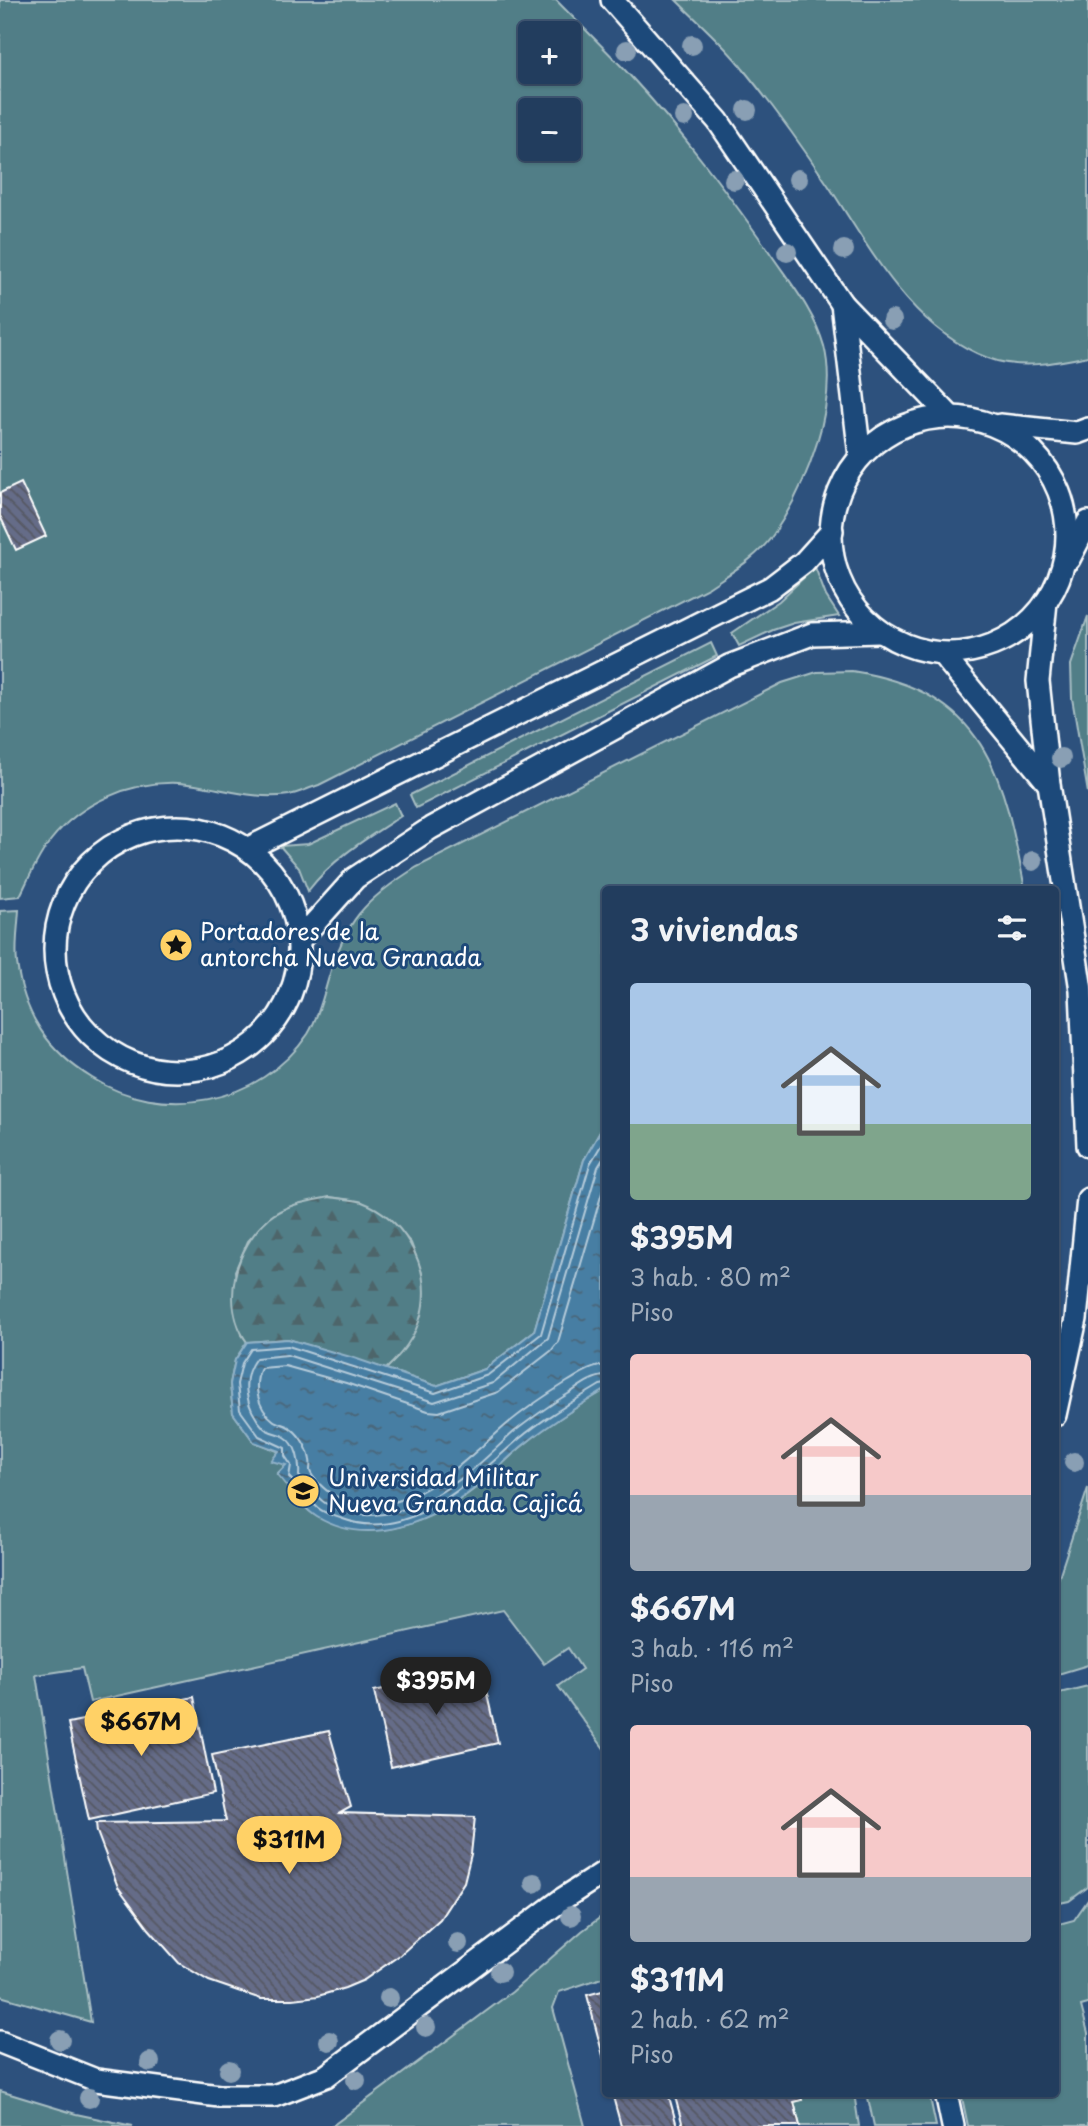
<!DOCTYPE html>
<html lang="es">
<head>
<meta charset="utf-8">
<style>
  :root { --surface:#223d5e; --page:#2e4867; --text:#f1f3f6; --muted:#a2aebc; --line:#3f5673; --accent:#ffd166 }
  body { margin:0; font-family:"Playpen Sans",sans-serif; background:var(--page); color:var(--text); height:100vh; display:flex; flex-direction:column; font-size:26px; white-space:nowrap }
  * { box-sizing:border-box; margin:0 }
  p { font-size:23px; color:var(--muted) }
  .icon { flex:none; width:38px; height:38px; fill:none; stroke:currentColor; stroke-width:2; stroke-linecap:round; stroke-linejoin:round }
  .map { position:relative; flex:1; overflow:hidden }
  .sheet { position:absolute; left:602px; top:886px; width:457px; height:1211px; display:flex; flex-direction:column; background:var(--surface); border-radius:7px; box-shadow:0 2px 5px #0004,0 0 0 2px var(--line) }
  .sheet>* { flex:none }
  .fabs { position:absolute; left:518px; top:21px; display:grid; gap:14px }
  .fabs a { display:grid; place-items:center; width:63px; height:63px; border-radius:7px; background:var(--surface); box-shadow:0 2px 5px #0004,0 0 0 2px var(--line); font-size:35px }
  .price { position:absolute; translate:-50% -60px; padding:0 16px; border-radius:24px; background:var(--accent); color:#111; font-size:23px; line-height:46px; filter:drop-shadow(0 2px 4px #0008) }
  .price::after { content:''; position:absolute; left:50%; top:42px; width:21px; height:16px; margin-left:-10px; background:inherit; clip-path:polygon(0 0,100% 0,50% 100%) }
  .price.on { background:#222; color:#fff }
  ul { padding:0; list-style:none }
  li { display:grid; align-content:center; gap:14px; height:371px; padding:0 28px }
  li span { display:grid; place-items:center; height:217px; border-radius:7px; color:#555 }
  li>.icon { margin-inline-start:auto }
  span .icon { width:126px; height:126px; fill:#fffc; stroke-width:1 }
  li b { font-size:30px }
  h2 { display:flex; justify-content:space-between; align-items:center; height:84px; padding:0 28px; font-size:30px }
  .map>svg:first-child { display:block }
</style>
</head>
<body>
<div class="map">
<svg width="1088" height="2126" viewBox="0 0 1088 2126">
  <defs>
    <pattern id="forest-firs" width="22" height="20" patternUnits="userSpaceOnUse" patternTransform="scale(1.75)"><rect width="22" height="20" fill="#517e87"/><path d="M5 1l3.5 6h-7zM16 11l3.5 6h-7z" fill="#4e656a"/></pattern>
    <pattern id="water-ripples" width="26" height="14" patternUnits="userSpaceOnUse" patternTransform="scale(1.75)"><rect width="26" height="14" fill="#477ea3"/><path d="M2 4q2-2 4 0t4 0M15 11q2-2 4 0t4 0" fill="none" stroke="#4a6578"/></pattern>
    <pattern id="building-back-hatch" width="6" height="6" patternUnits="userSpaceOnUse" patternTransform="scale(1.75)"><rect width="6" height="6" fill="#656c88"/><path d="M-1 5l2 2M0 0l6 6M5-1l2 2" fill="none" stroke="#555761"/></pattern>
  </defs>
  <rect width="100%" height="100%" fill="#2d517d"/>
  <filter id="ink" filterUnits="userSpaceOnUse"><feTurbulence type="fractalNoise" baseFrequency=".0143" numOctaves="2"/><feDisplacementMap in="SourceGraphic" scale="14" xChannelSelector="R" yChannelSelector="G"/><feConvolveMatrix kernelMatrix="1 2 1 2 8 2 1 2 1" color-interpolation-filters="sRGB"/></filter>
  <g filter="url(#ink)">
    <g fill="#517e87" stroke="#a8bec3" stroke-width="2" fill-rule="evenodd">
      <path d="M0,0H556C582,27 609,52 634,80C683,133 726,191 768,250C788,280 814,310 824,346C839,404 806,487 773,535C757,558 730,573 708,588L319,785C309,788 299,793 289,795C252,801 214,785 178,783C131,781 80,803 51,840C38,856 29,878 20,896L0,898ZM530,33H569V72H530ZM530,110H569V149H530Z"/>
      <path d="M676,0H1088V356C1056,363 1019,370 988,358C911,329 871,250 828,185C802,146 773,106 743,69C724,44 698,22 676,0Z"/>
      <path d="M815,567L826,596L839,616L794,623L773,630L739,646L732,633L779,601Z"/>
      <path d="M1088,616V793L1072,698L1071,665Z"/>
      <path d="M711,643L717,656L416,808L410,795Z"/>
      <path d="M852,671C986,692 1003,773 1025,889H606L605,1123L584,1160L534,1331L485,1369L436,1386L386,1369L396,1359L422,1273L411,1243L389,1219L362,1202L330,1197L270,1218L248,1241L235,1271L242,1335L247,1342L235,1360L230,1384L233,1413L254,1442L280,1452L286,1465L277,1474C289,1488 302,1508 318,1517C372,1547 431,1522 477,1487C494,1474 508,1457 525,1444C550,1423 578,1406 605,1390V1750L558,1686L582,1669L568,1648L544,1664L503,1610L90,1702L82,1668L36,1675L91,2022L0,1996V911L19,910C18,927 15,946 17,963C24,1015 48,1051 92,1078C162,1122 260,1105 308,1034C318,1018 323,997 328,980C345,921 365,899 417,867L782,683L817,672Z"/>
      <path d="M395,803L401,816C367,838 333,858 308,891L299,868L280,846L308,844Z"/>
      <path d="M1088,1488V1665L1055,1675V1589Z"/>
      <path d="M1088,1686V1887L1069,1901L1055,1904V1694Z"/>
      <path d="M1088,1900V2004L1081,2006L1088,2033V2126H968L961,2093H1055V1925L1074,1920Z"/>
      <path d="M605,1914V1977L559,1992L553,2008L585,2126H332L512,1992L582,1931Z"/>
      <path d="M0,2091L76,2114L133,2126H0Z"/>
      <path d="M800,2093H854L859,2126H800L794,2102L801,2100Z"/>
      <path d="M867,2093H929L936,2126H874Z"/>
    </g>
    <path fill="url(#forest-firs)" stroke="#a8bec3" stroke-width="2" d="M330,1197C340,1199 352,1199 362,1202C402,1217 429,1263 423,1305C420,1330 404,1352 386,1369L288,1339L247,1342C220,1304 235,1247 269,1218C286,1204 309,1201 330,1197Z"/>
    <path fill="url(#water-ripples)" stroke="#91b2c8" stroke-width="2" d="M605,1123V1390C578,1406 551,1423 526,1443C509,1456 495,1472 478,1486C434,1521 370,1549 317,1517C301,1507 289,1487 277,1474L286,1465L271,1461L279,1451L254,1442L233,1413L230,1384L235,1360L247,1342L288,1339L354,1358L436,1386L485,1369L534,1331L584,1160Z"/>
    <g fill="none" stroke-linecap="round" stroke-linejoin="round">
      <g stroke="#b5cbda" stroke-width="2">
        <path d="M606,1137L590,1164L541,1334L488,1375L435,1393L288,1346L251,1349L242,1363L237,1384L240,1410L259,1436L285,1448V1456L291,1465L289,1477C298,1487 307,1499 318,1508C325,1514 335,1516 343,1519C410,1544 473,1478 519,1439C544,1418 572,1402 600,1385L606,1384"/>
        <path d="M606,1154L598,1167L548,1338L493,1383L434,1402L287,1355L256,1358C239,1380 246,1409 264,1428C269,1433 279,1433 285,1437C297,1444 300,1463 299,1476C307,1484 315,1496 325,1503C371,1532 429,1504 467,1474C484,1461 499,1445 515,1431C532,1418 549,1405 568,1394C579,1387 592,1376 606,1376"/>
        <path d="M606,1179L558,1342L551,1351L498,1392L439,1412L428,1411L346,1383L285,1366L261,1368C253,1385 257,1408 273,1420C276,1423 283,1424 287,1426C299,1432 308,1448 310,1460C311,1464 310,1467 310,1471C312,1478 326,1491 332,1494C397,1532 461,1464 506,1425C525,1409 546,1395 567,1382C579,1375 591,1366 606,1365"/>
      </g>
    </g>
    <g fill="url(#building-back-hatch)" stroke="#fff" stroke-width="2">
      <path d="M21,483L46,536L16,550L0,516V493Z"/>
      <path d="M481,1668L498,1743L391,1767L374,1691Z"/>
      <path d="M194,1697L213,1793L89,1820L68,1723Z"/>
      <path d="M329,1731L351,1807L340,1813L475,1817L471,1854L464,1882L440,1919L400,1955L364,1980L345,1988L318,1996L293,1999H261L209,1981L179,1963L149,1929L118,1887L97,1832L96,1823L226,1821L212,1755Z"/>
      <path d="M606,1990V2067L587,1995Z"/>
      <path d="M612,2093H668L677,2126H621Z"/>
      <path d="M674,2093H800L802,2100L794,2102L800,2126H683Z"/>
    </g>
    <g fill="none" stroke-linecap="round" stroke-linejoin="round">
      <defs>
        <g id="service">
          <path d="M612,0L718,121L842,304L950,416"/>
          <path d="M842,304L860,456"/>
          <circle cx="949" cy="535" r="118"/>
          <path d="M1000,425L1077,433L1088,429"/>
          <path d="M1069,559L1088,522"/>
          <path d="M1046,602L1038,681L1049,784L1081,990L1088,1146"/>
          <path d="M942,654L1049,784"/>
          <circle cx="177" cy="949" r="122"/>
          <path d="M249,848L770,588L804,562L832,531"/>
          <path d="M302,937L355,878L431,828L729,666L812,634L880,632"/>
          <path d="M1055,1415L1076,1319L1088,1199"/>
          <path d="M0,2042L96,2080L219,2096H274L326,2076L564,1898L606,1871"/>
          <path d="M946,2093L953,2126"/>
        </g>
      </defs>
      <use href="#service" stroke="#fff" stroke-width="26"/>
      <use href="#service" stroke="#1f4a7a" stroke-width="21"/>
    </g>
    <g fill="#899fb4">
      <circle cx="692" cy="45" r="10"/>
      <circle cx="627" cy="50" r="10"/>
      <circle cx="747" cy="110" r="10"/>
      <circle cx="684" cy="117" r="10"/>
      <circle cx="798" cy="179" r="10"/>
      <circle cx="734" cy="180" r="10"/>
      <circle cx="844" cy="250" r="10"/>
      <circle cx="787" cy="252" r="10"/>
      <circle cx="892" cy="320" r="10"/>
      <circle cx="1061" cy="758" r="10"/>
      <circle cx="1033" cy="861" r="10"/>
      <circle cx="1074" cy="1462" r="10"/>
      <circle cx="534" cy="1883" r="10"/>
      <circle cx="571" cy="1916" r="10"/>
      <circle cx="458" cy="1943" r="10"/>
      <circle cx="500" cy="1972" r="10"/>
      <circle cx="389" cy="1998" r="10"/>
      <circle cx="426" cy="2027" r="10"/>
      <circle cx="60" cy="2040" r="10"/>
      <circle cx="329" cy="2041" r="10"/>
      <circle cx="150" cy="2062" r="10"/>
      <circle cx="229" cy="2070" r="10"/>
      <circle cx="356" cy="2080" r="10"/>
      <circle cx="89" cy="2098" r="10"/>
    </g>
  </g>
  <defs>
    <symbol id="sight-disc" viewBox="-11 -11 22 22"><circle r="9.5" fill="#ffd166" stroke="#1f4a7a"/><path d="M0-6L1.8-2.2L6-1.7L2.9 1.2L3.7 5.4L0 3.3L-3.7 5.4L-2.9 1.2L-6-1.7L-1.8-2.2Z" fill="#111"/></symbol>
    <symbol id="university-disc" viewBox="-11 -11 22 22"><circle r="9.5" fill="#ffd166" stroke="#1f4a7a"/><path d="M0-5L7-2L0 1L-7-2ZM-4 1L0 2.5L4 1V4Q0 6-4 4Z" fill="#111"/></symbol>
  </defs>
  <g fill-rule="evenodd">
    <use href="#sight-disc" x="157" y="926" width="38" height="38"/>
    <use href="#university-disc" x="284" y="1472" width="38" height="38"/>
  </g>
  <g text-anchor="middle" stroke-width="6" stroke-linejoin="round" paint-order="stroke">
    <g font-size="23" fill="#fff" stroke="#1f4a7a" text-anchor="start">
      <text x="200" y="940">Portadores de la<tspan x="200" dy="26">antorcha Nueva Granada</tspan></text>
      <text x="328" y="1486">Universidad Militar<tspan x="328" dy="26">Nueva Granada Cajicá</tspan></text>
    </g>
  </g>
</svg>
<div class="fabs">
<a>+</a>
<a>−</a>
</div>
<b class="price on" style="left:436px;top:1717px">$395M</b>
<b class="price" style="left:141px;top:1758px">$667M</b>
<b class="price" style="left:289px;top:1876px">$311M</b>
<section class="sheet">
<h2>3 viviendas<svg class="icon" aria-label="filters" viewBox="0 0 24 24"><path d="M4 7h16M4 17h16"/><circle cx="9" cy="7" r="2"/><circle cx="15" cy="17" r="2"/></svg></h2>
<ul>
<li><span style="background:linear-gradient(#a9c7e8 65%,#7fa58c 0)"><svg class="icon" aria-label="home" viewBox="0 0 24 24"><path d="M3 11l9-7 9 7M6 9v11h12V9"/></svg></span><div><b>$395M</b><p>3 hab. · 80 m²</p><p>Piso</p></div></li>
<li><span style="background:linear-gradient(#f6c9c9 65%,#9aa5b1 0)"><svg class="icon" aria-label="home" viewBox="0 0 24 24"><path d="M3 11l9-7 9 7M6 9v11h12V9"/></svg></span><div><b>$667M</b><p>3 hab. · 116 m²</p><p>Piso</p></div></li>
<li><span style="background:linear-gradient(#f6c9c9 70%,#9aa5b1 0)"><svg class="icon" aria-label="home" viewBox="0 0 24 24"><path d="M3 11l9-7 9 7M6 9v11h12V9"/></svg></span><div><b>$311M</b><p>2 hab. · 62 m²</p><p>Piso</p></div></li>
</ul>
</section>
</div>
</body>
</html>
